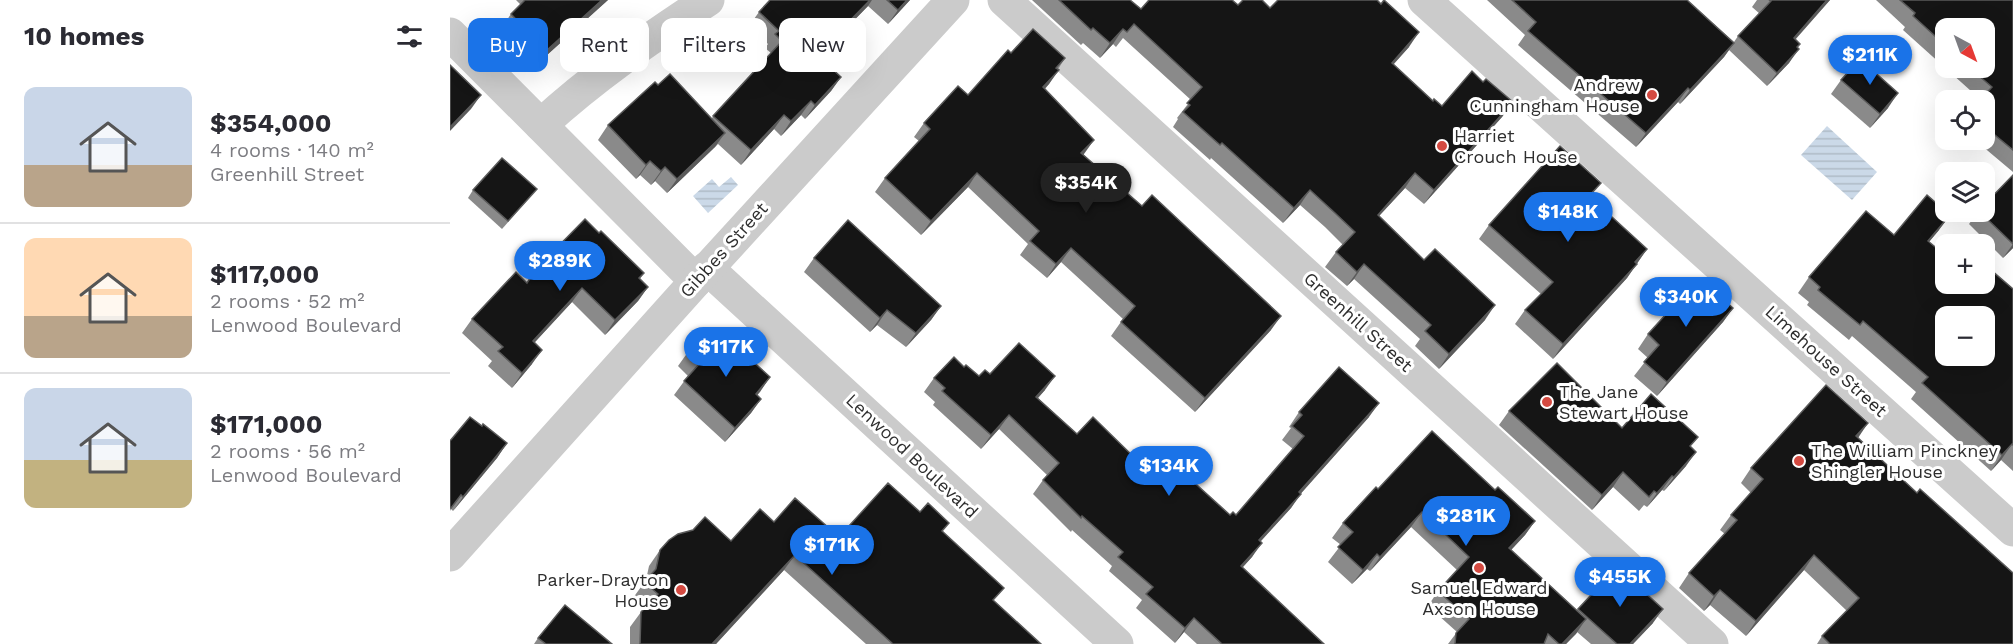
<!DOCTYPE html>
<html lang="en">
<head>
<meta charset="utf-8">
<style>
  :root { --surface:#fff; --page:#f7f7f7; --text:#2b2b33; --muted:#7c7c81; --line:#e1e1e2; --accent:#1a73e8 }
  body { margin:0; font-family:"Work Sans",sans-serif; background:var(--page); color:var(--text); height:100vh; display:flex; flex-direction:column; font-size:22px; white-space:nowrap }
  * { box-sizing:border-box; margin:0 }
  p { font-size:20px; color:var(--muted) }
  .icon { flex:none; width:33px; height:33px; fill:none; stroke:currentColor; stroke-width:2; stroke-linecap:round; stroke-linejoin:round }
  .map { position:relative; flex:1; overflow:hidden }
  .drawer { display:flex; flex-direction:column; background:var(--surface); width:450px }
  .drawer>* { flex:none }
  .hud { position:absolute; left:18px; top:18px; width:570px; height:54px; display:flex; gap:12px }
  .needle { width:39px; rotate:139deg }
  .fabs { position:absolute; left:1485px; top:18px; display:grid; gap:12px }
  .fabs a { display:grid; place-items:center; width:60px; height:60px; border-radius:12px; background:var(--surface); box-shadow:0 6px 24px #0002; font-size:30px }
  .price { position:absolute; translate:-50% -51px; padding:0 14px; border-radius:21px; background:var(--accent); color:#fff; font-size:20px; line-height:39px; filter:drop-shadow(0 2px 3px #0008) }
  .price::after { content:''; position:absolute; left:50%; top:36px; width:18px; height:14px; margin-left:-9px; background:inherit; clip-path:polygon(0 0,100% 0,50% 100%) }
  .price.selected { background:#222; color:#fff }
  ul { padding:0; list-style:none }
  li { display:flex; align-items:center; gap:18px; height:150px; padding:0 24px }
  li+li { border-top:2px solid var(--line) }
  li span { display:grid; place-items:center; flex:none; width:168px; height:120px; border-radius:12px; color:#555 }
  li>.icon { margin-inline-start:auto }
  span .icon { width:72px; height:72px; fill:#fffc; stroke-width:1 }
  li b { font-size:26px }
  h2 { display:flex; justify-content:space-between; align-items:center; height:72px; padding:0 24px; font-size:26px }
  .pill { padding:0 21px; border-radius:12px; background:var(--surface); box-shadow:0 6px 24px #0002; font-size:21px; line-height:54px }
  .pill.selected { background:var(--accent); color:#fff }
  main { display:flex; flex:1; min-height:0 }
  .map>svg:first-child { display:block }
</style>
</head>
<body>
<main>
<section class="drawer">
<h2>10 homes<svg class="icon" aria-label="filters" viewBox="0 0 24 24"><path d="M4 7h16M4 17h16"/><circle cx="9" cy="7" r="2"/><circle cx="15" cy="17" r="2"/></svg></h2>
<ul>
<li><span style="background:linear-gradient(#c9d6e8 65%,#b9a48a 0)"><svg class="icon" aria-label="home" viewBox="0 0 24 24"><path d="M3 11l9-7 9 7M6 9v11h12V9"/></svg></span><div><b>$354,000</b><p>4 rooms · 140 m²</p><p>Greenhill Street</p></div></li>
<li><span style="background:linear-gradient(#ffd9b3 65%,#b9a48a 0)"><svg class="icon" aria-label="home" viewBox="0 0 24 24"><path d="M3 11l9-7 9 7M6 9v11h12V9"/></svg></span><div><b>$117,000</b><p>2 rooms · 52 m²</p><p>Lenwood Boulevard</p></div></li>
<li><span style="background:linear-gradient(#c9d6e8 60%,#c2b280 0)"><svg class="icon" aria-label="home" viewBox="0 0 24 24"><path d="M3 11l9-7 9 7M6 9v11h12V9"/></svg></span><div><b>$171,000</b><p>2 rooms · 56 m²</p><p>Lenwood Boulevard</p></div></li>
</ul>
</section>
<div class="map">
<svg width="1563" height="644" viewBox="0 0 1563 644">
  <defs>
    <pattern id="water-rules" width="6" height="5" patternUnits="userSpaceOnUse" patternTransform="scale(1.5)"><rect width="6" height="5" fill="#cbd9e8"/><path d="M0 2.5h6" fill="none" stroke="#afbbc7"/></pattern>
  </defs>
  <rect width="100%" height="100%" fill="#fff"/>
  <g fill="url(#water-rules)">
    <path d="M1377,126L1427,172L1402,200L1351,155Z"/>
    <path d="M281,177L288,185L258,213L243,196L262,179L269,187Z"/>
  </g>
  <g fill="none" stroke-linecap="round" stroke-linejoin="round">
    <g stroke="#cbcbcb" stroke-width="33">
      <path d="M554,0L1262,644"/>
      <path d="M974,0L1563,530"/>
      <path d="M0,34L246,281"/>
      <path d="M91,125C142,78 200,38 258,0"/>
      <path d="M257,268L667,644"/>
      <path d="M0,555L246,281L503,0"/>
    </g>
  </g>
  <g fill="#8a8a8a" fill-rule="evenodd">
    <path d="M66,0H158L87,64L52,27L61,14L71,5Z"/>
    <path d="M320,0H460L438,24L418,6L388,37L396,45L386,59L380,66L391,77L381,91L355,119L351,115L331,136L324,129L291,165L268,144L265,147L217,193L205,181L201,185L190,175L186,179L148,140L158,125L208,85L261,119L321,53L315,48L318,44L299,26L309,12Z"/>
    <path d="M582,0H680L691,9L788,5L820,8L959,47L943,65L983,101L992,106L1033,82L1063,102L1052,117L974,204L955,188L929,216L1035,320L989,369L965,346L970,339L904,279L897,286L875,267L886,252L893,245L875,227L850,205L833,223L761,158L760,160L723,127L728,119L727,118L741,100L673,38L666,47L663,44L650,58L633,43L631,45Z"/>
    <path d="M1037,0H1237L1284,42L1288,36L1310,14L1302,7L1307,0H1380L1345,40L1350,44L1339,63L1317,86L1279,50L1274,57L1230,104L1228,102L1186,147L1068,45L1075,35Z"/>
    <path d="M1426,0H1563V172L1525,140H1534V100H1531L1453,30L1455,27ZM1496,28L1534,68H1496Z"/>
    <path d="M561,53L615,58L599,84L595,89L634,155L821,330L745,412L661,336L673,319L611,262L597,278L570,255L578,244L518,187L471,235L425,192L435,178L469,141L464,137L474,123L518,95Z"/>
    <path d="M1391,80L1438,108L1420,128L1381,94Z"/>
    <path d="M1563,175V248L1553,258L1519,224L1528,212H1534Z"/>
    <path d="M23,190L81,196L52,229L18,198Z"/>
    <path d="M1140,197L1197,249L1177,278L1103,359L1065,324L1075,310L1091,294L1029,239L1039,225Z"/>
    <path d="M1489,230L1479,242L1496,284L1563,289V471L1551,460L1541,471L1461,399L1466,392L1402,336L1399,340L1357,305L1359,302L1348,293L1359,277L1444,235Z"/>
    <path d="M149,233L194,273L190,279L198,287L188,301L155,335L122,302L85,342L82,364L62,388L38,366L42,361L12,333L22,319L77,283Z"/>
    <path d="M364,258L491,306L481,320L456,347L427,325L420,332L354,272Z"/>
    <path d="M1283,308L1273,322L1207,396L1184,376L1198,358L1188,349L1198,334Z"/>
    <path d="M271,342L320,377L307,395L311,399L301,413L275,442L224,395L238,376L228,366L238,352Z"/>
    <path d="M514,367L529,376L540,374L595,390L588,398L627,434L691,464L780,515H786L843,449L832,440L841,428L839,427L849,412L919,417L850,494L841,508L811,541L802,557L792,568L874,644H747L734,632L725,643L686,608L692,600L659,571L662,566L622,530L621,532L583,494L593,480L597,475L549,429L531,449L483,405L485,402L474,392L484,378Z"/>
    <path d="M1059,411L1172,428L1241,447L1236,466L1214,491L1212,490L1197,507L1194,505L1189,511L1163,487L1142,510L1049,425Z"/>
    <path d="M32,426L57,443L47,458L3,511L1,509L0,511V441Z"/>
    <path d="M1408,438L1563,644H1367L1372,636L1397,611L1354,570L1296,636L1260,605L1254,611L1229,588L1239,573L1275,534L1270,530L1281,515L1301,493L1291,483L1301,468Z"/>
    <path d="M928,489L1045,490L1085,521L1075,535L1061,550L1127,610L1167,567L1203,623L1183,644H1141L1127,632L1116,644H998L1007,632L978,606L988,591L1007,570L961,527L920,571L917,569L902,584L878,562L891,545L882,538L893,523Z"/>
    <path d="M470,512L493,531L544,601L591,644H416L334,570L266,644H180V627L194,608L183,598L196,580L199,566L210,550L281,541L324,522L389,537Z"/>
    <path d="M88,638L162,644H84Z"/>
  </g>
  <g fill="#5b5b5b">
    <path d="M152,0H158L87,64L96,51Z"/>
    <path d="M420,0H422L418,6L376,49L386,35Z"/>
    <path d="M457,0H460L438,24L448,10Z"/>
    <path d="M1377,0H1380L1334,52L1344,38Z"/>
    <path d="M673,29L663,44L650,58L660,43Z"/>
    <path d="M969,32L959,47L931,78L942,63Z"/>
    <path d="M1284,43L1274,57L1230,104L1240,90Z"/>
    <path d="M396,45L386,59L368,79L378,65Z"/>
    <path d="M1349,49L1339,63L1317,86L1327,73Z"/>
    <path d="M609,70L599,84L583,101L593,87Z"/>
    <path d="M391,77L381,91L355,119L365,105Z"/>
    <path d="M1238,88L1228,102L1186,147L1196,133Z"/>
    <path d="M1448,93L1438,108L1420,128L1430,114Z"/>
    <path d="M31,95L21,109L0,131V127Z"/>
    <path d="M361,101L351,115L331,136L341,121Z"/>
    <path d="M1063,102L1052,117L974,204L984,190Z"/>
    <path d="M334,115L324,129L291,165L301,150Z"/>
    <path d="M275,133L265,147L217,193L227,179Z"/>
    <path d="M644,140L634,154L621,167L631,153Z"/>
    <path d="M200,161L190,175L186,179L196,165Z"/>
    <path d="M215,167L205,181L201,185L211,171Z"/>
    <path d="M527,173L518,187L471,235L481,221Z"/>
    <path d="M965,173L955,188L917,229L928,215Z"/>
    <path d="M860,190L850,205L833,223L844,208Z"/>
    <path d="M1500,215L1489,230L1467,256L1478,241Z"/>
    <path d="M1563,244V248L1553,258Z"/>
    <path d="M621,248L611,262L597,278L606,264Z"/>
    <path d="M1197,249L1177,278L1103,359L1113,344Z"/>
    <path d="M914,264L904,279L897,286L907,272Z"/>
    <path d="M198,287L188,301L155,335L165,320Z"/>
    <path d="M132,288L122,302L73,355L83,341Z"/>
    <path d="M1045,305L1035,320L989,369L999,354Z"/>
    <path d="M491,306L481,320L456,347L466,333Z"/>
    <path d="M1283,308L1273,322L1207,396L1217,382Z"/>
    <path d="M437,310L427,325L420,332L430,318Z"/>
    <path d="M831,316L821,330L745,412L755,398Z"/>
    <path d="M92,350L82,364L62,388L72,373Z"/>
    <path d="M605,376L595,390L576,411L586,397Z"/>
    <path d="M320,377L310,392L296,408L306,394Z"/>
    <path d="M311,399L301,413L275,442L285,428Z"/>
    <path d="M929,403L919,417L839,507L849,492Z"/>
    <path d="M559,415L549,429L531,449L541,435Z"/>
    <path d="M1418,423L1408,438L1406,436Z"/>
    <path d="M57,443L47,458L3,511L13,497Z"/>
    <path d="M1562,444L1551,460L1541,471L1552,455Z"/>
    <path d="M1246,452L1236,466L1214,491L1224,477Z"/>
    <path d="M1173,472L1163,487L1142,510L1152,495Z"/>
    <path d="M1222,476L1212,490L1197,507L1207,493Z"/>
    <path d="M851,494L841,508L799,554L809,540Z"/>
    <path d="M972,512L961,527L920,571L930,557Z"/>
    <path d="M1085,521L1075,535L1049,563L1059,548Z"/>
    <path d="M812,543L802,557L781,580L791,566Z"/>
    <path d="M927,554L917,569L902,584L913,570Z"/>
    <path d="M345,555L334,570L266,644H262Z"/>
    <path d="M1364,555L1354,570L1296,636L1306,621Z"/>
    <path d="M1270,590L1260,605L1254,611L1264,596Z"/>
    <path d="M1213,609L1203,623L1183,644H1180Z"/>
    <path d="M744,618L734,632L725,643L735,628Z"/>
    <path d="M1136,619L1126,634L1116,644H1112Z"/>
  </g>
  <g fill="#151515" stroke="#5b5b5b" stroke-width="1.5" fill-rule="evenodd">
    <path d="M75,0H152L96,51L61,14Z"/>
    <path d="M320,0H420L386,35L396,45L378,65L391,77L365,105L361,101L341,121L334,115L301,150L263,116L332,41L325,34L329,31L309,12Z"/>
    <path d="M437,0H457L448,10Z"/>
    <path d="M609,0H680L691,9L699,0H782L788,5L793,0H812L820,8L828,0H927L931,4L934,0L969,32L942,63L983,101L984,99L992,106L1022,71L1033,82L1036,79L1063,102L984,190L965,173L928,215L974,260L985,249L1045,305L999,354L975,331L981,325L914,264L907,272L886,252L905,232L885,213L860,190L844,208L772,143L770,145L733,112L740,105L737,103L752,87L684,24L677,32L673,29L660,43L643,28L641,30Z"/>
    <path d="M1062,0H1237L1284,43L1240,90L1238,88L1196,133L1078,31L1086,22Z"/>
    <path d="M1319,0H1377L1344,38L1350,44L1347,47L1349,49L1327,73L1288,36L1321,1Z"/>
    <path d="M1450,0H1563V150L1534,126V100H1530L1542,87L1520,68H1534V28H1496V46L1463,16L1465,13Z"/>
    <path d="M583,29L615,58L606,68L609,70L593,87L644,140L631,153L692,206L702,195L831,316L755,398L671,322L685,306L621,248L606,264L580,241L589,231L527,173L481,221L435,178L480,129L474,123L508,86L518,95L558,50L561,53Z"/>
    <path d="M1410,59L1448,93L1430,114L1391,80Z"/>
    <path d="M0,65L31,95L0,127Z"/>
    <path d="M220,74L275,133L227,179L215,167L211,171L200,161L196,165L158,125L205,82L208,85Z"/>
    <path d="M1110,146L1151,183L1139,196L1197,249L1185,262L1187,264L1113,344L1075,310L1103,282L1039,225Z"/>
    <path d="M52,158L87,189L58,221L23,190Z"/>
    <path d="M1563,175V244L1530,212H1534V205Z"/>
    <path d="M1477,195L1500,215L1478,241L1496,256V284H1534V264L1563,289V445L1562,444L1552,455L1472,383L1478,377L1413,321L1410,325L1368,290L1370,287L1359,277L1416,211L1444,235ZM1496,316H1534V356H1496Z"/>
    <path d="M135,219L149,233L151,231L194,273L189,278L198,287L165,320L132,288L83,341L92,350L72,373L48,351L53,347L22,319L66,272L77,283L87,268Z"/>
    <path d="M398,220L491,306L466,333L437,310L430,318L364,258Z"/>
    <path d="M1249,278L1283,308L1217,382L1194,362L1209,345L1198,334Z"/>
    <path d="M258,330L271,342L276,337L320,377L306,394L311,399L285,428L234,381L250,363L238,352Z"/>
    <path d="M569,343L605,376L586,397L627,434L643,417L691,464L705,447L780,515L783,512L786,515L854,436L842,426L852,415L849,412L889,367L929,403L849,492L851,494L809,540L812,543L791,566L874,644H772L744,618L735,628L696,594L703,587L668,557L673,552L632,516L631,518L593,480L609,463L559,415L541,435L492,391L495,388L484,378L504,357L514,367L516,365L529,376L535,370L540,374Z"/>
    <path d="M1107,363L1172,428L1201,394L1248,437L1240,446L1246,452L1224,477L1222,476L1207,493L1204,491L1199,497L1173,472L1152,495L1059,411Z"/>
    <path d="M1376,385L1418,423L1406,436L1467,493L1470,489L1563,573V644H1380L1372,636L1409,598L1364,555L1306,621L1270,590L1264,596L1239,573L1287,520L1281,515L1313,479L1301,468Z"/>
    <path d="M20,417L32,426L33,424L57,443L13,497L11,495L1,508L0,507V441Z"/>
    <path d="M982,431L1045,490L1048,487L1085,521L1059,548L1136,619L1112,644H1109L1098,634L1094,644H1005L1006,633L1019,619L988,591L1019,557L972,512L930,557L927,554L913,570L888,547L903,532L893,523L926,487L928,489Z"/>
    <path d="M438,483L470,512L478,503L499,523L492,531L554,588L543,600L591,644H443L345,555L262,644H190L191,612L208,594L194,582L206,569L210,550L219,540L228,534L243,530L255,517L281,541L310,509L324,522L345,498L389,537Z"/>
    <path d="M1167,567L1213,609L1180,644H1167L1128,609Z"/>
    <path d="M115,605L162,644H96L88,638Z"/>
  </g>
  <g fill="#d44a41" stroke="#fff" stroke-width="2">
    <circle cx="1202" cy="95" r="6"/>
    <circle cx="992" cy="146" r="6"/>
    <circle cx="1097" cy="402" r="6"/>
    <circle cx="1349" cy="461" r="6"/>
    <circle cx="1029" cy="568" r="6"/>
    <circle cx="231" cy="590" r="6"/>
  </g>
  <g text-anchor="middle" stroke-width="6" stroke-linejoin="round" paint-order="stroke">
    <g font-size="18" fill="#2e2e2e" stroke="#fff" text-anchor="start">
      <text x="1190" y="91" text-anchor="end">Andrew<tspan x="1190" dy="21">Cunningham House</tspan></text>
      <text x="1004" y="142">Harriet<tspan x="1004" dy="21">Crouch House</tspan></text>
      <text x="1109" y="398">The Jane<tspan x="1109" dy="21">Stewart House</tspan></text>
      <text x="1361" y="457">The William Pinckney<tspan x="1361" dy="21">Shingler House</tspan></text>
      <text x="219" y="586" text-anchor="end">Parker-Drayton<tspan x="219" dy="21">House</tspan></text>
      <text x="1029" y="594" text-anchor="middle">Samuel Edward<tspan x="1029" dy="21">Axson House</tspan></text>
    </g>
    <g font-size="18" fill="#2e2e2e" stroke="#fff">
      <text transform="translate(274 250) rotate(-48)" y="6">Gibbes Street</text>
      <text transform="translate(908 322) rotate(42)" y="6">Greenhill Street</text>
      <text transform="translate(1376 361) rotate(42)" y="6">Limehouse Street</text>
      <text transform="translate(462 456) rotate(43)" y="6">Lenwood Boulevard</text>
    </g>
  </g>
</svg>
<div class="fabs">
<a><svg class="needle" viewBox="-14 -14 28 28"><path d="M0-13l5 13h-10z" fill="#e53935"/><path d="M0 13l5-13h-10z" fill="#7c7c81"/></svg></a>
<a><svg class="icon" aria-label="locate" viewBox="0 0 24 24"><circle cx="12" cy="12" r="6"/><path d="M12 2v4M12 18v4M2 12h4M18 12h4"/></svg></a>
<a><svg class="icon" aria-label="layers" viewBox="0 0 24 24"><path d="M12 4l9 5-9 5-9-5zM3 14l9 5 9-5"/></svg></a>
<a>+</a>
<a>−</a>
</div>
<b class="price" style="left:1420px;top:86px">$211K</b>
<b class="price selected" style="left:636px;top:214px">$354K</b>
<b class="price" style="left:1118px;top:243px">$148K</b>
<b class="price" style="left:110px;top:292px">$289K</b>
<b class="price" style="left:1236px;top:328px">$340K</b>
<b class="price" style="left:276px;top:378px">$117K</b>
<b class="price" style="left:719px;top:497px">$134K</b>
<b class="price" style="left:1016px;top:547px">$281K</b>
<b class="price" style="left:382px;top:576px">$171K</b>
<b class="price" style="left:1170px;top:608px">$455K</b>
<div class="hud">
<a class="pill selected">Buy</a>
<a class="pill">Rent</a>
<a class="pill">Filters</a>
<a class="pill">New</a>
</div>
</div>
</main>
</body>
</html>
